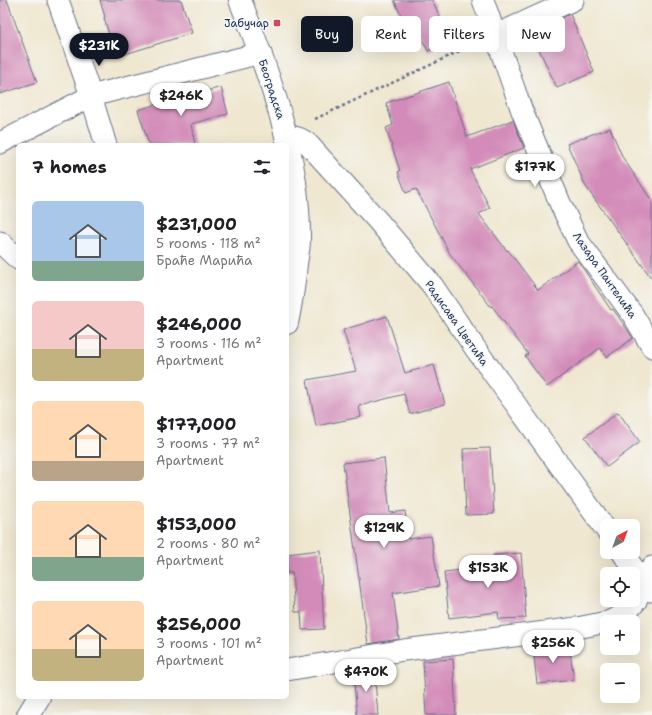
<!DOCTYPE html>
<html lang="en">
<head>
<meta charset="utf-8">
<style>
  :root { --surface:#fff; --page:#f6f6f6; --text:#202124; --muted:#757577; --accent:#111827 }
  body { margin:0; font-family:"Shantell Sans",sans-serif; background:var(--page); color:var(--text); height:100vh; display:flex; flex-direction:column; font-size:15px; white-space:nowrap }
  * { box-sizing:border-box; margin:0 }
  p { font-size:13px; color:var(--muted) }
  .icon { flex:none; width:22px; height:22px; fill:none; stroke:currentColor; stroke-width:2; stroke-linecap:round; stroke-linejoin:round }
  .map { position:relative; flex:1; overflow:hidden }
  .drawer { position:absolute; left:16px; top:143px; width:273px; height:556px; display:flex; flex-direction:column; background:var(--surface); border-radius:6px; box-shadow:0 4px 16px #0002 }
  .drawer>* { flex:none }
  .hud { position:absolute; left:301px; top:16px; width:291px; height:36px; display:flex; gap:8px }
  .needle { width:26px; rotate:41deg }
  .fabs { position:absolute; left:600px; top:519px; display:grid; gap:8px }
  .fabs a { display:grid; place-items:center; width:40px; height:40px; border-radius:6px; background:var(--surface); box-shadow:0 4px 16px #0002; font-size:20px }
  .price { position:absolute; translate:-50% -34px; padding:0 9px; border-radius:14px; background:#fff; color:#222; font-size:13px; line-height:26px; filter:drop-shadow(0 1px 2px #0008) }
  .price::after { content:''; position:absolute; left:50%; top:24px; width:12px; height:9px; margin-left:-6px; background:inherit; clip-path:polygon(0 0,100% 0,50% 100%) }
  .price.selected { background:var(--accent); color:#fff }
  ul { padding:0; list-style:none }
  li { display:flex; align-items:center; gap:12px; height:100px; padding:0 16px }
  li span { display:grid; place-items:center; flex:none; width:112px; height:80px; border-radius:6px; color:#555 }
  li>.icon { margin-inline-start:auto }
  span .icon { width:48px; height:48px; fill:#fffc; stroke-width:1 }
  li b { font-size:17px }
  h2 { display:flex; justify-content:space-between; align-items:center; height:48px; padding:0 16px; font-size:17px }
  .pill { padding:0 14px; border-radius:6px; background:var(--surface); box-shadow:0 4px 16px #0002; font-size:14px; line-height:36px }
  .pill.selected { background:var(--accent); color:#fff }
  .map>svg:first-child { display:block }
</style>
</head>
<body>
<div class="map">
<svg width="652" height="715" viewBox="0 0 652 715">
  <rect width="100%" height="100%" fill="#f6f6f2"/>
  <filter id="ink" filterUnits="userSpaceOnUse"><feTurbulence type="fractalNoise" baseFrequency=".025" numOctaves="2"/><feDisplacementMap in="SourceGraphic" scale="8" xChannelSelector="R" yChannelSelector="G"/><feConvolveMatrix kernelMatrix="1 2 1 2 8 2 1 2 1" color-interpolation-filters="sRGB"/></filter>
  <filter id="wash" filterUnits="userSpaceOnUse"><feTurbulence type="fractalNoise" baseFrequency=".012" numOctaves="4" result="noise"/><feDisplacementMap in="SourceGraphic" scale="16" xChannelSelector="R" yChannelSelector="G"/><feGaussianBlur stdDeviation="0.9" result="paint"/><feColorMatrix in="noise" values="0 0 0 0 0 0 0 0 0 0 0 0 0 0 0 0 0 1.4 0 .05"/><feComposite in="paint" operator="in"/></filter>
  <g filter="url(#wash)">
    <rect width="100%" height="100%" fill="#efe7d0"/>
    <g id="blocks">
      <g fill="#d38cb9">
        <path d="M0,0H7L37,82L0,94Z"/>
        <path d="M100,0H181L192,33L116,57L104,18L105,17Z"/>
        <path d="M394,0H432L451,40L428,51L420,35L412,39Z"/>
        <path d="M570,14L594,72L557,88L531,32Z"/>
        <path d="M449,82L467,137L513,120L524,148L470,169L490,208L479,214L507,251L508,250L538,290L578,261L611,310L613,309L633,338L607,357L600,348L547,387L525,356L528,354L492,306L491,307L450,254L416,189L406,193L398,172L400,171L386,128L393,125L386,103Z"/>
        <path d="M221,87L228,114L191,124L195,145H149L138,110L179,97L180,99Z"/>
        <path d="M610,128L623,158L652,201V279L586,187L567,144L600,131V132Z"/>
        <path d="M387,316L405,373L434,365L445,404L410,414L404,394L359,406L361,417L316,426L307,380L356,371L343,330Z"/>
        <path d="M618,412L640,442L607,467L585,437Z"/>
        <path d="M490,448L494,514L466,515L463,449Z"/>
        <path d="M384,458L390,513L405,511L408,539L431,536L439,586L393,593L399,639L368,644L343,463Z"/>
        <path d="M320,550L324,629L302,630L301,612H295L292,573H287V554Z"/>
        <path d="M521,553L526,618L499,619L498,612L449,618L444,572L495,566L494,555Z"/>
        <path d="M569,643L574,680L537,684L533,647Z"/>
        <path d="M453,659L456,715H426L423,661Z"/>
        <path d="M374,670L378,715H357L353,672Z"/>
      </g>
    </g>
  </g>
  <g filter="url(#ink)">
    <use href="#blocks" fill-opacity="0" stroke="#656f86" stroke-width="1"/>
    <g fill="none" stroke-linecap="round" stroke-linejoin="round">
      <defs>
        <g id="minor">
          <path d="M58,0L91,96L106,145"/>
          <path d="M483,0L522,111L560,203L578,241L633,315L652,347"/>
          <path d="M496,35L573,0"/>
          <path d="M287,137C296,136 302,138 309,145L378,221L432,285L475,348L607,531"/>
          <path d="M0,143L91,96L261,53"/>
          <path d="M0,242L18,259"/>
          <path d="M622,552L650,591"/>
          <path d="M608,622L625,614L636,601L643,581L652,567"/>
          <path d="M287,670L404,650L577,628L607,622"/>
        </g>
        <g id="tertiary">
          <path d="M240,0C270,77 300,156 299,240C299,248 297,256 296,264C294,284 291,304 287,323"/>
          <path d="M28,715L39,697"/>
        </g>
      </defs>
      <use href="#minor" stroke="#656f86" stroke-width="23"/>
      <use href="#tertiary" stroke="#656f86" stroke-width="24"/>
      <path stroke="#656f86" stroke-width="2.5" stroke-dasharray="3 3" stroke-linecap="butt" d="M315,119L473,45"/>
      <use href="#minor" stroke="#fff" stroke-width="21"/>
      <use href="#tertiary" stroke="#fff" stroke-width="22"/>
    </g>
  </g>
  <rect fill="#d1495b" stroke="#f6f6f2" stroke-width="1.5" x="273" y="19" width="8" height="8" rx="2"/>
  <g text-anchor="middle" stroke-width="3" stroke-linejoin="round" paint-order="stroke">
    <g font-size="11" fill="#1b2f5e" stroke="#f6f6f2" text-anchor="end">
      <text x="269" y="27">Јабучар</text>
    </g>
    <g font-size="11" fill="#1b2f5e" stroke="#f6f6f2">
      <text transform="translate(272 89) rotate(72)" y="4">Београдска</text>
      <text transform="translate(605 275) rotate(55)" y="4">Лазара Пантелића</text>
      <text transform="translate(457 323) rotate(55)" y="4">Радисава Цветића</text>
    </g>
  </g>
</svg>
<div class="fabs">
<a><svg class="needle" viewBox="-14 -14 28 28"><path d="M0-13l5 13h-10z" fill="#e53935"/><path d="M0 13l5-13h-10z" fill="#757577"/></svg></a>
<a><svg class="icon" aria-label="locate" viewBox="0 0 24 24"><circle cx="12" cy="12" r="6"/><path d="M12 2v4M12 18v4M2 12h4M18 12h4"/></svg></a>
<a>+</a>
<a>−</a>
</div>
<b class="price selected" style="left:99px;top:67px">$231K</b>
<b class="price" style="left:181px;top:117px">$246K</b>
<b class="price" style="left:535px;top:188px">$177K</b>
<b class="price" style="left:384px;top:549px">$129K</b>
<b class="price" style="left:488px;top:589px">$153K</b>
<b class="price" style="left:553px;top:664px">$256K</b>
<b class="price" style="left:366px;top:693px">$470K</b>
<div class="hud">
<a class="pill selected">Buy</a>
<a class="pill">Rent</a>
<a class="pill">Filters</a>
<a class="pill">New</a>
</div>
<section class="drawer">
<h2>7 homes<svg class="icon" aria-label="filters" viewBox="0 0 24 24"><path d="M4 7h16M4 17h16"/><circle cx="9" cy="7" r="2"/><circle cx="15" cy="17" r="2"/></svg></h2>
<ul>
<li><span style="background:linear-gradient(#a9c7e8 75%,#7fa58c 0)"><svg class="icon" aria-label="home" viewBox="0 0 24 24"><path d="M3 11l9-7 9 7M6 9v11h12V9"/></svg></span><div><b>$231,000</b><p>5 rooms · 118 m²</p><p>Браће Марића</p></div></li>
<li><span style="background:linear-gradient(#f6c9c9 60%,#c2b280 0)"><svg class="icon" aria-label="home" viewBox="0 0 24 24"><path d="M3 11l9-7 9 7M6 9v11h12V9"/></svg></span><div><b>$246,000</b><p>3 rooms · 116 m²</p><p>Apartment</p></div></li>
<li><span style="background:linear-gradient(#ffd9b3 75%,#b9a48a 0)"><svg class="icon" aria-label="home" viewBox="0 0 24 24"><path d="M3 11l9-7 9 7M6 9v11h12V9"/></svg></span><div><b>$177,000</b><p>3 rooms · 77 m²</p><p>Apartment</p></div></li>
<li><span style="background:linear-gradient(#ffd9b3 70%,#7fa58c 0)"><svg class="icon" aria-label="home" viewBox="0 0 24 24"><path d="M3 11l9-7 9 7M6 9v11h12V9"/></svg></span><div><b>$153,000</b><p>2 rooms · 80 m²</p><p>Apartment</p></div></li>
<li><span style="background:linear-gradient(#ffd9b3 60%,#c2b280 0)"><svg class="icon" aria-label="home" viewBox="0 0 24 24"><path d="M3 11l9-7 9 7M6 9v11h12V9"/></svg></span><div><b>$256,000</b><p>3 rooms · 101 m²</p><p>Apartment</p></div></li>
</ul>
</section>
</div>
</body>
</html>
